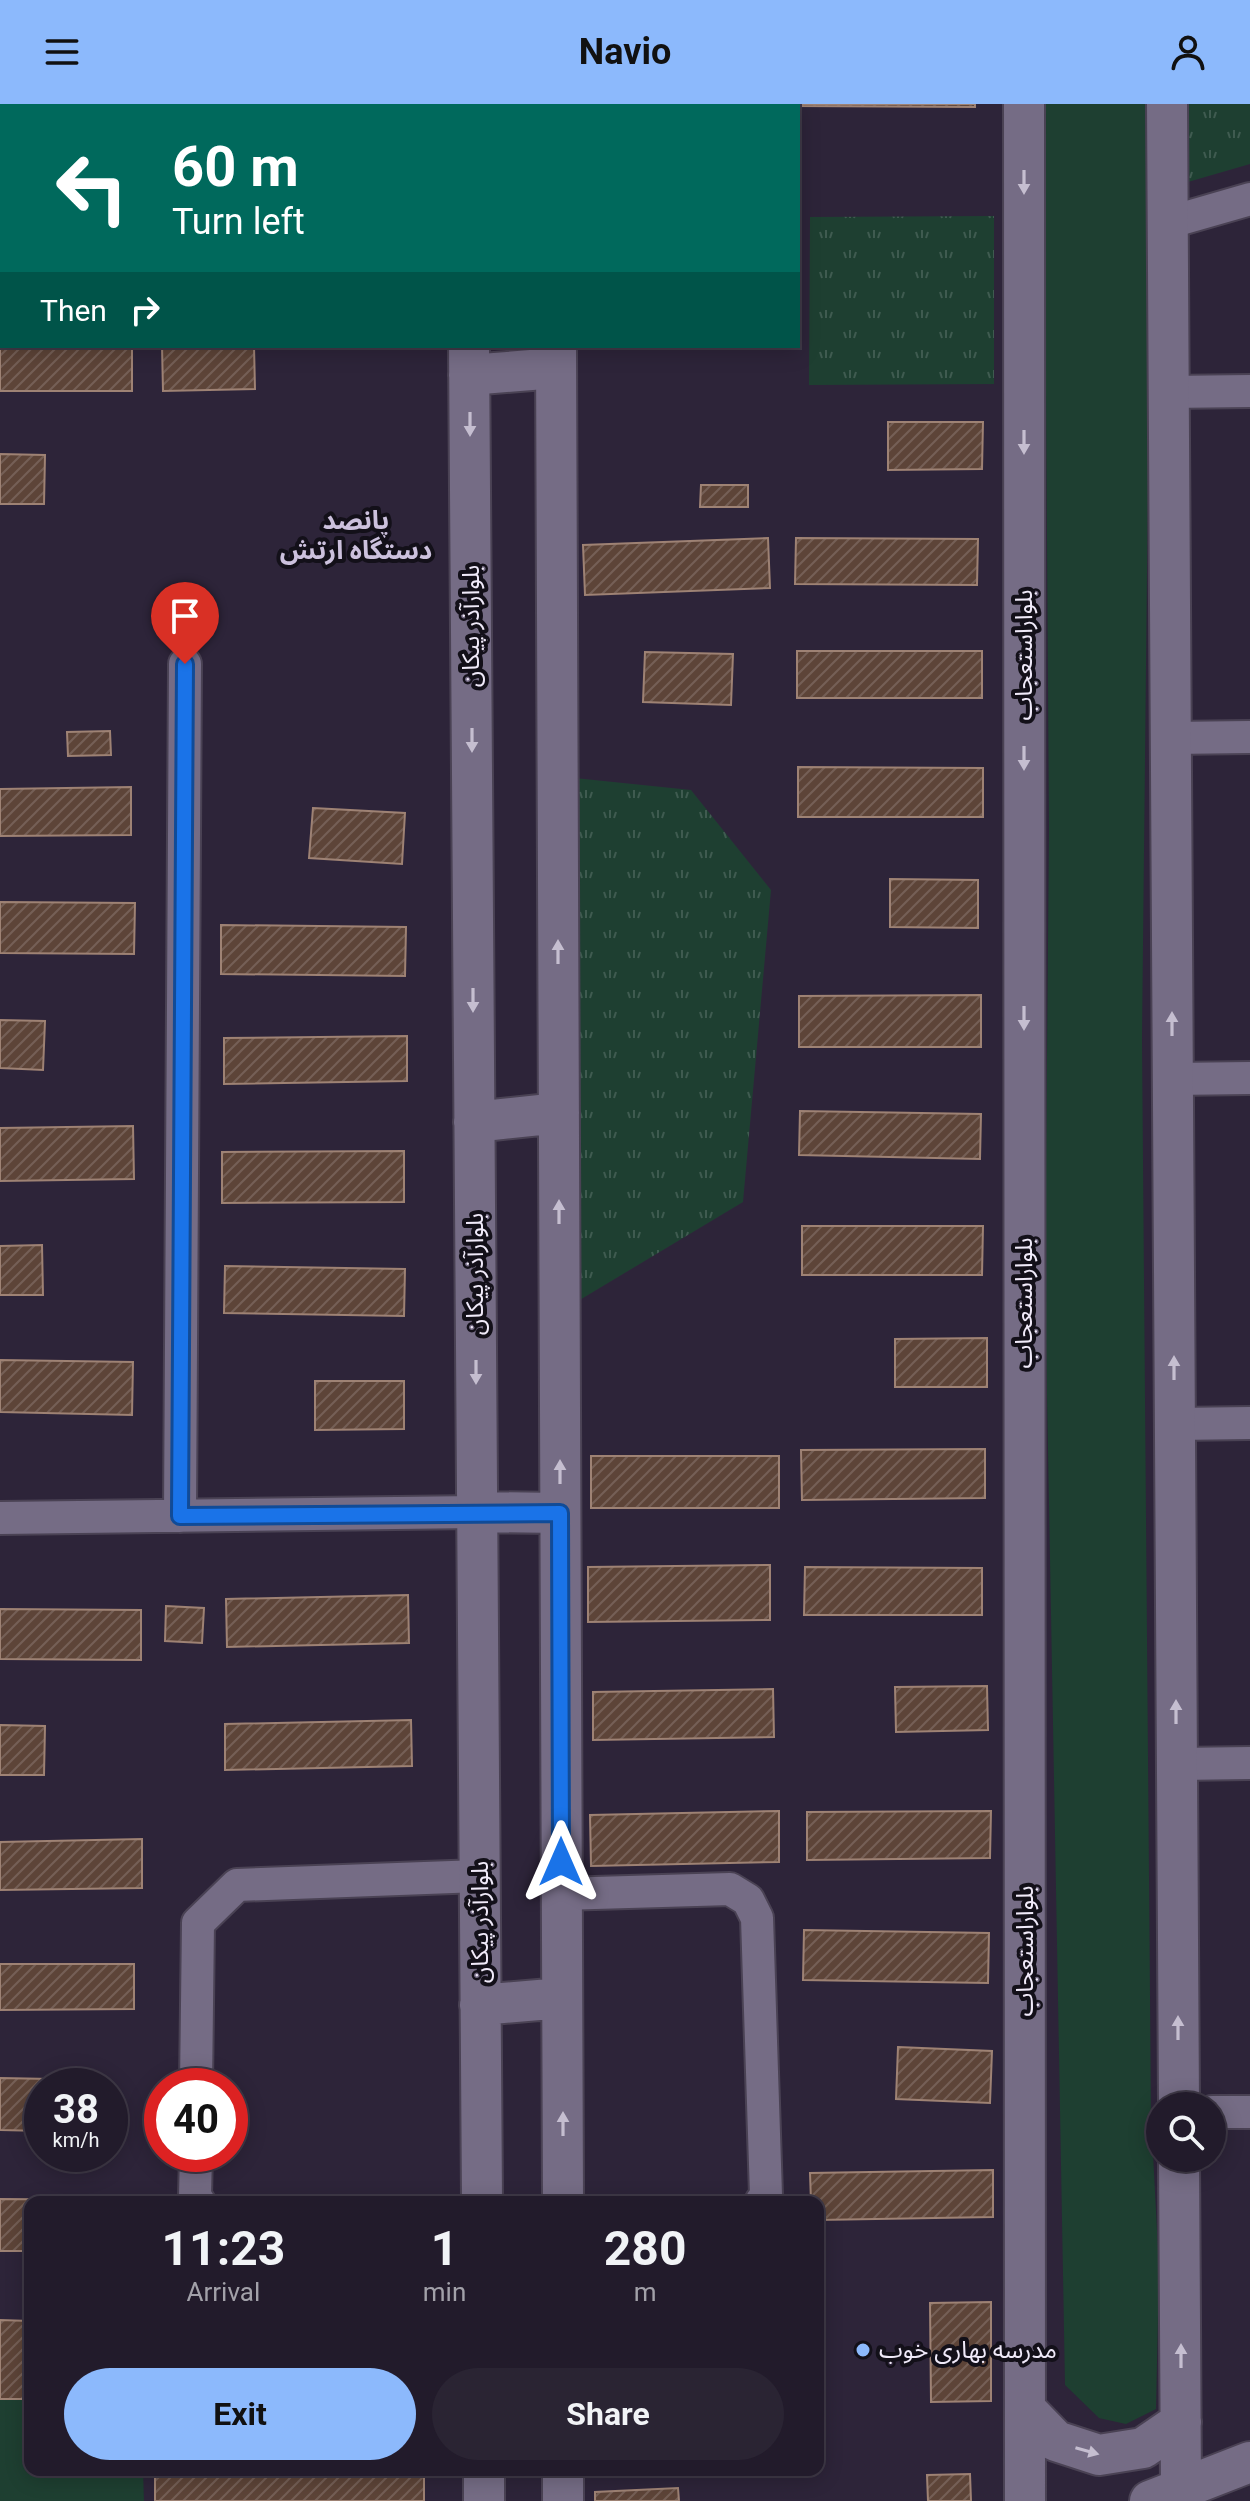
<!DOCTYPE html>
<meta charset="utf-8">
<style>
body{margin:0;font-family:Roboto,"Noto Sans Arabic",sans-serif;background:#2a2433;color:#f1f3f6;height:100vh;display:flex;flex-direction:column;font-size:30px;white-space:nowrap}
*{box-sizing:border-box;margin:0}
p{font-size:26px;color:#a2a1a9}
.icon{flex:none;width:44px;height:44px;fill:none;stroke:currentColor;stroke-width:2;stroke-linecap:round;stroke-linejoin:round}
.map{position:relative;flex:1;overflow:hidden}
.details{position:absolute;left:24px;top:2092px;width:800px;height:280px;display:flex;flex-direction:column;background:#221b2b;border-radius:16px;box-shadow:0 4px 20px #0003,0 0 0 2px #3f3947}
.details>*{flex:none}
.banner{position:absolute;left:0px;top:0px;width:800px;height:244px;box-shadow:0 4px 20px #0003,0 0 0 2px #3f3947;background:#00695c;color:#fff;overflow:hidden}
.fabs{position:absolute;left:1146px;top:1988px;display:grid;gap:16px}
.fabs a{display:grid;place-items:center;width:80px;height:80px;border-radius:50%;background:#221b2b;box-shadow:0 4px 20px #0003,0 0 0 2px #3f3947;font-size:40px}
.speed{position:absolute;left:24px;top:1964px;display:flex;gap:16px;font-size:40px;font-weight:700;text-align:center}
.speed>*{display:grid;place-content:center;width:104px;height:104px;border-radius:50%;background:#221b2b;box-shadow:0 4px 20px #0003,0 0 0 2px #3f3947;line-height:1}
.speed small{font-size:20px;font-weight:400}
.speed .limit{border:12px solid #d22;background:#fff;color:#111}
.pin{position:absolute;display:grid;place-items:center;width:68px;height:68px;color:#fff;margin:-82px -34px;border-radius:50% 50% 50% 0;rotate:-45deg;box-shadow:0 0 8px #0007}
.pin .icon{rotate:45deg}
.me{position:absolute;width:88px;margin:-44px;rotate:0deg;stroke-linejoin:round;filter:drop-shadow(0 0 6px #0008)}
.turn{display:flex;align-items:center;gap:28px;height:168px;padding:0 40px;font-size:36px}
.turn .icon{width:104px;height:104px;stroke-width:2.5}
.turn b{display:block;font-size:56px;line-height:68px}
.then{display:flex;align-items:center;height:76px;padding:0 40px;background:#0003;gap:16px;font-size:30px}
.eta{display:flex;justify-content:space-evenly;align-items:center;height:136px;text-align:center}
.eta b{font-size:48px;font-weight:700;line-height:56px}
.cta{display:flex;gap:16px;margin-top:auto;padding:16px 40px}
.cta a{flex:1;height:92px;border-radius:48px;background:#8cb9fc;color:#111;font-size:32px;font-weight:700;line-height:92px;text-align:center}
.cta a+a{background:#2a2433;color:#f1f3f6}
header{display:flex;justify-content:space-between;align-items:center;height:104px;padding:0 40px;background:#8cb9fc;color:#111;font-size:36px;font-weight:700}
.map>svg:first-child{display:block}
.green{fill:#1e3f31}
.park{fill:url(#park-tufts)}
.building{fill:url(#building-hatch);stroke:#9e8274;stroke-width:2}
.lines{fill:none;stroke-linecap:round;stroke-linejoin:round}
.minor-casing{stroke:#4a4254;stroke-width:36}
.tertiary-casing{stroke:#4a4254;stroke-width:44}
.minor{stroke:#756c85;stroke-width:32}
.tertiary{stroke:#756c85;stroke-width:40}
.oneway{fill:#c5bed0}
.route-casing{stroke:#114b97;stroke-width:20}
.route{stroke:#1a73e8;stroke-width:14}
.poi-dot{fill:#8cb9fc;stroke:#131019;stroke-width:3}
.labels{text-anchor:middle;stroke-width:8;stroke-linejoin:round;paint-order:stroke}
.street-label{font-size:24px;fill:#f0eaf9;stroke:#131019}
.poi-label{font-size:24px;fill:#f0eaf9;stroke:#131019;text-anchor:start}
.neighbourhood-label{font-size:26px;font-weight:bold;fill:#ccc1dd;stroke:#131019}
</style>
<header><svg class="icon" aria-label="menu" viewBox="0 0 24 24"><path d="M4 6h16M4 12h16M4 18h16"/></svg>Navio<svg class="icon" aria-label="person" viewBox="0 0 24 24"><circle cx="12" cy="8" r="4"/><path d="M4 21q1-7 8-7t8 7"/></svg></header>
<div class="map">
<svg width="1250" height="2397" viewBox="0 0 1250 2397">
<defs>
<pattern id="park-tufts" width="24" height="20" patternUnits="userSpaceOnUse" patternTransform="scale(2)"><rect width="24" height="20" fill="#1e3f31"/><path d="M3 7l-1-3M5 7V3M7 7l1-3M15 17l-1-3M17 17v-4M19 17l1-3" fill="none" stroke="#3f5b50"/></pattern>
<pattern id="building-hatch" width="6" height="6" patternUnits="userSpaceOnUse" patternTransform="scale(2)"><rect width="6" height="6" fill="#5d4438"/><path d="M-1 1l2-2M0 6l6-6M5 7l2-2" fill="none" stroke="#755f56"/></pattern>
</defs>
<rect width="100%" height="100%" fill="#2d2439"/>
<!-- green -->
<path class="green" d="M1044,0H1145L1150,189L1142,935L1151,2011L1159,2165L1156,2305L1126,2320L1099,2314L1065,2281L1045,1180L1049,726Z
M0,2295H30V2366H143L144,2397H0Z"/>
<!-- park -->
<path class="park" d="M1182,0H1250V60L1181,80Z
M994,112V280L809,281L810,113Z
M555,672L691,686L771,786L743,1098L563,1206Z"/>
<!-- building -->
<path class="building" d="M221,0H405V2H221Z
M579,0H761L579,2Z
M794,0H975V3L794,2Z
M0,3H2V59H0Z
M0,237L2,242H132V287H0Z
M162,242H254L255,285L163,287Z
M888,318H983L982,365L888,366Z
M0,350L45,351L44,400H0Z
M701,381H748V403H700Z
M768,434L770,484L585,491L583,441Z
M796,434L978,435L977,481L795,480Z
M797,547H982V594H797Z
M645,548L733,550L731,601L643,598Z
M110,627L111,651L68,652L67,628Z
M798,663L983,664V713H798Z
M131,683V731L0,732V685Z
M313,704L405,709L402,760L309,754Z
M890,775L978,776V824L890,823Z
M0,798L135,799L134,850L0,849Z
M221,821L406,823L405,872L221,870Z
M981,891V943H799V892Z
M0,916L45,917L43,966L0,964Z
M407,932V977L224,980V934Z
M800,1007L981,1010L980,1055L799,1051Z
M133,1022L134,1075L0,1077V1024Z
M404,1047V1098L222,1099V1048Z
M802,1122H983L982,1171H802Z
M42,1141L43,1191H0V1142Z
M225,1162L405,1165L404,1212L224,1209Z
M987,1234V1283H895V1235Z
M0,1256L133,1258L132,1311L0,1308Z
M315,1277H404V1325L315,1326Z
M985,1345V1394L802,1396L801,1346Z
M591,1352H779V1404H591Z
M770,1461V1516L588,1518V1463Z
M805,1463L982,1464V1511H804Z
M408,1491L409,1539L227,1543L226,1495Z
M166,1502L204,1504L202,1539L165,1537Z
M0,1505L141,1506V1556L0,1555Z
M987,1582L988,1626L896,1628L895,1583Z
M773,1585L774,1633L593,1636V1588Z
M411,1616L412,1662L225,1666V1620Z
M0,1621L45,1622L44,1671H0Z
M779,1707V1758L591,1762L590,1711Z
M991,1707L990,1754L807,1756V1708Z
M142,1735V1784L0,1786V1738Z
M804,1826L989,1829L988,1879L803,1876Z
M0,1860H134V1905L0,1906Z
M898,1943L992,1947L990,1999L896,1995Z
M0,1974L51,1975L50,1982H42V2027L0,2026Z
M993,2066V2113L818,2116V2098H811L810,2069Z
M0,2095L135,2096V2098H30V2147H0Z
M991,2198V2297L931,2298L930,2199Z
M0,2216L30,2217V2295H0Z
M155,2366H424V2397H155Z
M970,2370L971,2397H928L927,2371Z
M678,2384L679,2397H595V2388Z"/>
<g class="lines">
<defs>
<path id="minor" d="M1167,119L1250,95
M1168,288L1250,287
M1170,634L1250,633
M1172,975L1250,974
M1175,1320L1250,1319
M180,1412L185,560
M0,1414L477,1408
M1177,1660L1250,1659
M561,1790L730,1785L748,1796L757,1814L766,2091L761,2098
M196,1982L198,1819L237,1781L479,1772
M1212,2008H1250
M196,2050L195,2092L199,2098"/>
<path id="tertiary" d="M467,0V2
M555,0V2
M1024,0L1025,2397
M1167,0L1179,2002
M469,242L482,2098
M556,242L563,2098
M469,271L556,264
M474,1018L559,1009
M477,1408L560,1409
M480,1901L562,1894
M1179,2054L1181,2386
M1025,2305L1056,2337L1099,2351L1143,2344L1181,2318
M484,2366V2397
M563,2366V2397
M1150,2397L1250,2358"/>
</defs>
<!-- minor casing -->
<use href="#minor" class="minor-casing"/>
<!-- tertiary casing -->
<use href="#tertiary" class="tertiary-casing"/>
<!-- minor -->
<use href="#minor" class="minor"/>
<!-- tertiary -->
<use href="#tertiary" class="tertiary"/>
</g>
<!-- one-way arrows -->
<defs><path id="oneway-solid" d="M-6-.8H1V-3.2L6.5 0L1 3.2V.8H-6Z" transform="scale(2)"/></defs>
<g class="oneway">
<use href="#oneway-solid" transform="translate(1024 78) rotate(90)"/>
<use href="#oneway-solid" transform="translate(470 320) rotate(90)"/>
<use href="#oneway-solid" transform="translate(1024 338) rotate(90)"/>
<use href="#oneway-solid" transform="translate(472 636) rotate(90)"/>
<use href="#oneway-solid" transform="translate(1024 654) rotate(90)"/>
<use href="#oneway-solid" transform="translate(558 848) rotate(-90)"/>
<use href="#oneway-solid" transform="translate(473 896) rotate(90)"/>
<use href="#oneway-solid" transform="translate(1024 914) rotate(90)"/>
<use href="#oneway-solid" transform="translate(1172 920) rotate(-90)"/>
<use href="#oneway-solid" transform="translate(559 1108) rotate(-90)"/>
<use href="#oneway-solid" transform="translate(1174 1264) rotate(-90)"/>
<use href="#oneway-solid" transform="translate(476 1268) rotate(90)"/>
<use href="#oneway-solid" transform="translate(560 1368) rotate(-90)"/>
<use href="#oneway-solid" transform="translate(1176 1608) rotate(-90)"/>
<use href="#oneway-solid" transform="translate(1178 1924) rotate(-90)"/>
<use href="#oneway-solid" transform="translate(563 2020) rotate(-90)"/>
<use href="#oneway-solid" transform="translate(1181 2252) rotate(-90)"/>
<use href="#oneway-solid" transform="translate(1087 2347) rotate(16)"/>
</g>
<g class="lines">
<defs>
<path id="route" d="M185,560L180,1412L560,1409L561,1758"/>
</defs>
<!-- route casing -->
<use href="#route" class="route-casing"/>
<!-- route -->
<use href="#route" class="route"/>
</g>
<!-- markers -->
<circle class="poi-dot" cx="863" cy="2246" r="8"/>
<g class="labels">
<!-- street labels -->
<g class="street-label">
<text transform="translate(471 522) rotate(-90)" y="8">بلوارآذر پیکان</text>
<text transform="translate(1024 551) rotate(-90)" y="8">بلواراستعجاب</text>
<text transform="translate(475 1170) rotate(-90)" y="8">بلوارآذر پیکان</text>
<text transform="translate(1024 1199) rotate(-90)" y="8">بلواراستعجاب</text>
<text transform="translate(480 1818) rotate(-90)" y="8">بلوارآذر پیکان</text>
<text transform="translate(1025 1847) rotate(-90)" y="8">بلواراستعجاب</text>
</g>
<!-- poi labels -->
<g class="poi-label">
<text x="879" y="2254">مدرسه بهاری خوب</text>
</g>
<!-- neighbourhood labels -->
<g class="neighbourhood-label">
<text x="356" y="425">پانصد<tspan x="356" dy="30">دستگاه ارتش</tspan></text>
</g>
</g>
</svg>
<div class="fabs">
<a><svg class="icon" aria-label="search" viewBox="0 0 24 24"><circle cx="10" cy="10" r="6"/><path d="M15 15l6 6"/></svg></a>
</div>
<div class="speed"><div>38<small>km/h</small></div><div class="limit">40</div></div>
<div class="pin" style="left:185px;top:560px;background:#d93025"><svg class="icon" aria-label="arrive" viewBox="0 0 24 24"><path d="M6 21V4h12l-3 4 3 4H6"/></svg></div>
<svg class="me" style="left:561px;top:1758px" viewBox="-20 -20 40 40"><path d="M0-17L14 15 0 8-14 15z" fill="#1a73e8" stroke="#fff" stroke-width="4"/></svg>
<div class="banner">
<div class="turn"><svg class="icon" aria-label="left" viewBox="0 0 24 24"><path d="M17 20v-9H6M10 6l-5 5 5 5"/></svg><div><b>60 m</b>Turn left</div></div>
<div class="then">Then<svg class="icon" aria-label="right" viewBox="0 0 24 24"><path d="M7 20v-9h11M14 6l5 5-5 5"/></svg></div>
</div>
<section class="details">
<div class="eta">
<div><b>11:23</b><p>Arrival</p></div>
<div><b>1</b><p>min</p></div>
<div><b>280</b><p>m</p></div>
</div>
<div class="cta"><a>Exit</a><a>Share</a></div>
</section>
</div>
